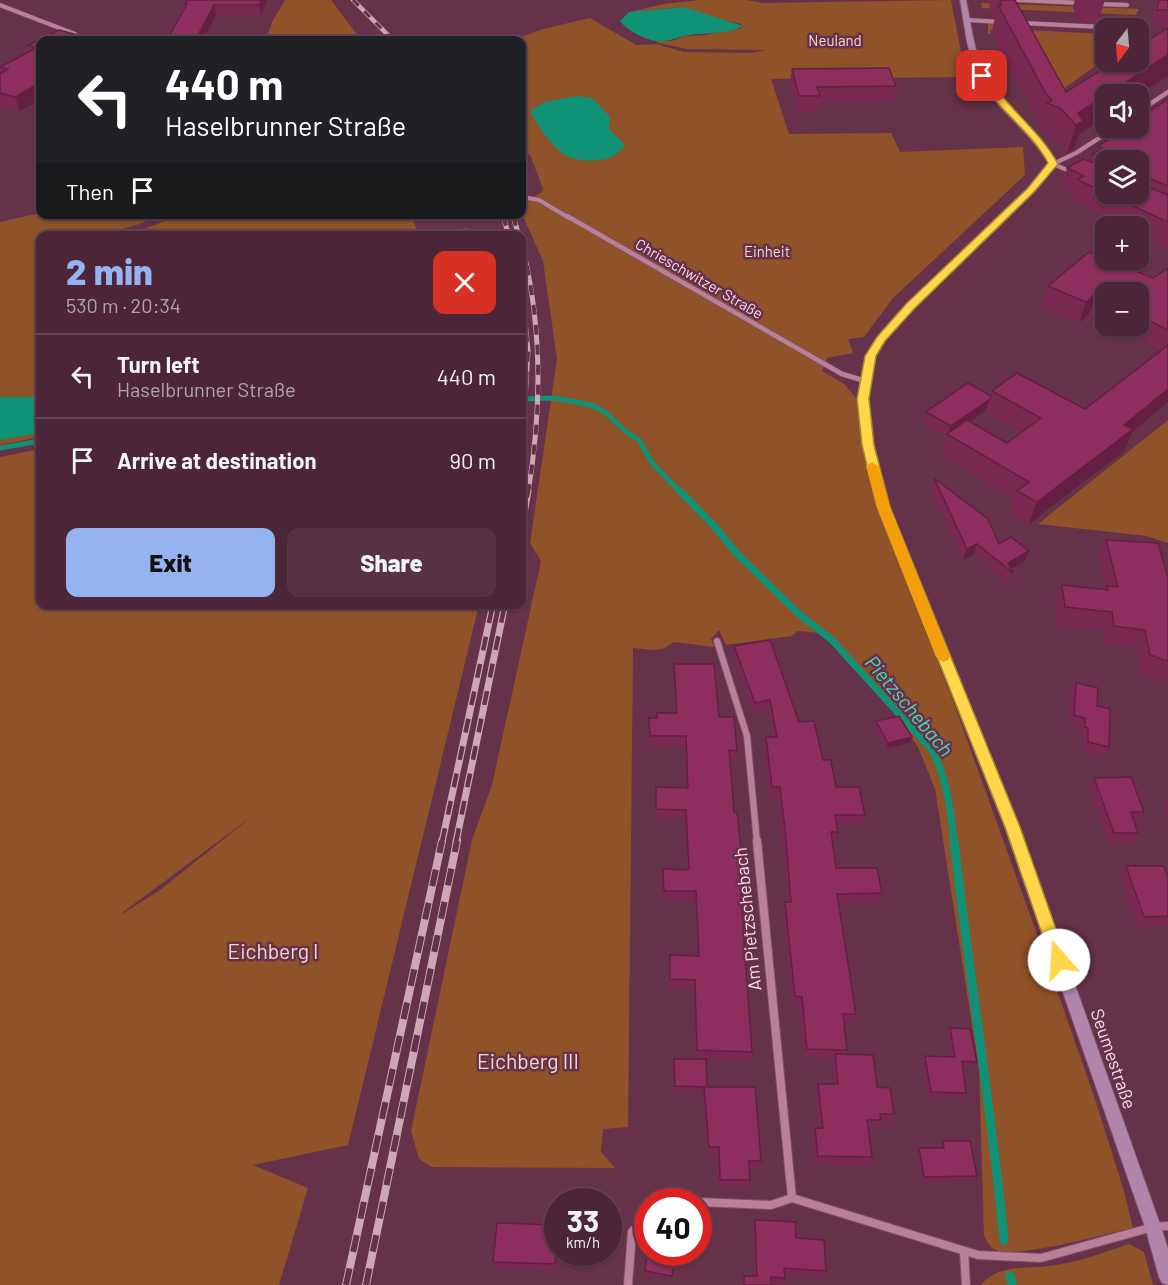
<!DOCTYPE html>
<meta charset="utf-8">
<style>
body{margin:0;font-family:Barlow,sans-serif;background:#563243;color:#f1f3f6;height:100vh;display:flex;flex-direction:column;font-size:22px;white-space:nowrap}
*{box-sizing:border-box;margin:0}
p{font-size:20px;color:#b2a5ae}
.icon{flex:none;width:33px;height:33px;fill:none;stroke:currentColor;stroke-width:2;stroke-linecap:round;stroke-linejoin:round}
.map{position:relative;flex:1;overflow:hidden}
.details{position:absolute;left:36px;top:231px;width:490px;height:378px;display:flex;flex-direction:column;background:#4c2638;border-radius:12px;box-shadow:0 2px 4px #0004,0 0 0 2px #634353}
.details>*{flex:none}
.guide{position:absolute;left:36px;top:36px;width:490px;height:183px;border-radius:12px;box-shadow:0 2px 4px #0004,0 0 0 2px #634353;background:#202124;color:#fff;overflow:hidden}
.needle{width:39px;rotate:196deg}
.tools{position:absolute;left:1095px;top:18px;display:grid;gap:12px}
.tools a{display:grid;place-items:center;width:54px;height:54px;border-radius:12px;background:#4c2638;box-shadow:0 2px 4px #0004,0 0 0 2px #634353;font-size:30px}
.speed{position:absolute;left:544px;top:1188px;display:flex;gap:12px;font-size:30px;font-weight:700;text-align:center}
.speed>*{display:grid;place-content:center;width:78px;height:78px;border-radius:50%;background:#4c2638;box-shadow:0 2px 4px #0004,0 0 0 2px #634353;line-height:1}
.speed small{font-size:15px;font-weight:400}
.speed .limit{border:9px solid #d22;background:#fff;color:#111}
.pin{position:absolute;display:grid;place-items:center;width:51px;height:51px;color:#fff;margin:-26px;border-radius:12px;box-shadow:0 3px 9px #0006}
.me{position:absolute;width:66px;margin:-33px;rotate:341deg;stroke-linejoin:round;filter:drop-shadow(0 0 4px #0008)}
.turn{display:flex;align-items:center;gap:21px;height:126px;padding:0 30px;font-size:27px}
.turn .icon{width:78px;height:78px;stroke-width:2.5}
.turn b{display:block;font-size:42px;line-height:51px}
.then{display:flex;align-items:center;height:57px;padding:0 30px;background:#0003;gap:12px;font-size:22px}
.round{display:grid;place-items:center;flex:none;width:63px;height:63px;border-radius:12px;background:#563243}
.head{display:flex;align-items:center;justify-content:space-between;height:102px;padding:0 30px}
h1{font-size:36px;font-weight:800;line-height:45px;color:#95b2f1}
.action{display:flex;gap:12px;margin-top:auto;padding:12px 30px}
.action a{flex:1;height:69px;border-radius:12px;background:#95b2f1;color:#111;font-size:24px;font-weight:800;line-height:69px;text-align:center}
.action a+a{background:#563243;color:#f1f3f6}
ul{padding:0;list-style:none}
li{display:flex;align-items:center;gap:18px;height:84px;padding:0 30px;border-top:2px solid #634353}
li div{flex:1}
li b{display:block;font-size:22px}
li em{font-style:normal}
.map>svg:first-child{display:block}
.green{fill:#8f5229;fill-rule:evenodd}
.water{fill:#109276}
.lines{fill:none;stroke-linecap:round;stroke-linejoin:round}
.stream-far2{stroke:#109276;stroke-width:5}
.stream-far1{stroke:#109276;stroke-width:7}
.stream{stroke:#109276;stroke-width:9}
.street-far3-casing{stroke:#7e5268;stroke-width:5}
.street-far2-casing{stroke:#7e5268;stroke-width:6}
.street-far1-casing{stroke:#7e5268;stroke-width:8}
.street-casing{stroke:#7e5268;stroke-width:10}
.secondary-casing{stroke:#7e5268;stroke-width:2}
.street-far3{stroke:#bb8099;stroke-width:4}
.street-far2{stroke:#bb8099;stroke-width:4.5}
.street-far1{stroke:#bb8099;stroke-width:6}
.street{stroke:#bb8099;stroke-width:8}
.secondary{fill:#b284ab;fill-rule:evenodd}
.rail-far3-casing{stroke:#cea7b7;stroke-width:4.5}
.rail-far2-casing{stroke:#cea7b7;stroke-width:5}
.rail-far1-casing{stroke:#cea7b7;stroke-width:7}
.rail-casing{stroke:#cea7b7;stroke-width:8}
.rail-far3{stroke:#66324a;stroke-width:3;stroke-dasharray:8;stroke-linecap:butt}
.rail-far2{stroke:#66324a;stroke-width:4;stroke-dasharray:10;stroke-linecap:butt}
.rail-far1{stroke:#66324a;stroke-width:4.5;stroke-dasharray:14;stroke-linecap:butt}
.rail{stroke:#66324a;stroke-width:6;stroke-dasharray:17;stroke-linecap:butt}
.wall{fill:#792851;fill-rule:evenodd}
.shaded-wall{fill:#632042}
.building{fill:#8d2e5e;stroke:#632042;stroke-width:1.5}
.route{fill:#ffd54a;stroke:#a68a30;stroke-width:1.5}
.slow{fill:#f59e0b}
.labels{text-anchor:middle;stroke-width:5;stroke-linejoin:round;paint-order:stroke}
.far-park-label{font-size:15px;fill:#f2d9cb;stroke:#66324a}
.far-street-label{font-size:15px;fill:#fddce9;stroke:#66324a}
.street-label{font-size:18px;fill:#fddce9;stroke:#66324a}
.water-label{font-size:20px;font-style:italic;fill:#4adcb7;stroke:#66324a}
.near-park-label{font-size:21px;fill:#f2d9cb;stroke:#66324a}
</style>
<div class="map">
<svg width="1168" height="1285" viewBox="0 0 1168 1285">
<rect width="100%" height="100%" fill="#66324a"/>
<!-- green -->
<path class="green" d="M285,0H331L361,40H266L272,22Z
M700,0H747L762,3L951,0L966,77L771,79L789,134L891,133L900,152L1023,147L1025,175L893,298L864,337L848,339L853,353L827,358L822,371L844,384L856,398L868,473L878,510L955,706L1053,979L1094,1096L1124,1191L1133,1228C1104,1234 1024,1257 999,1251C990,1249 987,1242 984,1235L979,1069L935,789L918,747L895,714L821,633L798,631L791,636L726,645L719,630L711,639L715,647L673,642C661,654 649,649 633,648L628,1127L603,1129L601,1152L615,1168L432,1167L419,1159L411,1131L472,840L492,785L541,561L530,543L557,359L543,261L522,214V202L541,193L543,189L531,157L522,143V40H513L543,29L590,18L636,45L656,44L684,52L751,53L766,50L687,49L659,43L656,41H672L684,36L705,35L742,28L741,24L705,16L684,7L629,12L664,4Z
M981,3L1139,9L1136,15L982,8Z
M988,24L1004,25L1008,29L1105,34V59L1062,90L1016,31L990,30L991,34H988Z
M40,213L161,215C119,235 87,235 40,236V437L0,445V222Z
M411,214L418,234L468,228L469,235H128L181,215Z
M1168,420V543L1147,536L1038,524Z
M40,449V604L479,605L348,1145L253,1165L308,1188L279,1285H0V457ZM255,814L160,890L122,914V913Z
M1129,1244L1144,1252L1153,1285H981C1000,1262 1030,1270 1056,1265C1082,1261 1105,1252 1129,1244Z"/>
<!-- water -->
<path class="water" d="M684,7L743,26C728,35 701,32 684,36C674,38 667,43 656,41C644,39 628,31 620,21L629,12Z
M576,96L592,98L610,117L609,129L625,145C622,148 619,153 615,155C605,162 580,162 569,157C553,150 538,126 530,111L545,102Z
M0,397H40V433L0,440Z"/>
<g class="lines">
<!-- stream-far2 -->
<path class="stream-far2" d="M522,399L554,398L591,405L605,412L625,431L639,440L653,464L681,493
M0,448L40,441"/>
<!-- stream-far1 -->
<path class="stream-far1" d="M680,491L716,528L737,554L799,614L832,640L931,749C948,778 950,810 954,842"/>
<!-- stream -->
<path class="stream" d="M954,841C969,974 991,1106 1004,1240
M1010,1276L1012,1285"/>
<defs>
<path id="street-far3" d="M1016,0L1081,3
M1097,4L1127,5
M0,5L75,34
M968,20L1000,22
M1022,23L1123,28
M1138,112L1168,92
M1053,164L1076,153L1115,128
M1053,164L1072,172
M522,197L539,200L569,218"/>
<path id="street-far2" d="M567,216L842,374L865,381"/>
<path id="street-far1" d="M717,641L747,736L757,842"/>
<path id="street" d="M757,841L792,1198
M676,1202H683
M699,1202L771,1205L792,1198L978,1255L1041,1258L1153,1227L1168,1226
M964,1251L966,1285
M628,1285L632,1232L648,1214"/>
<path id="secondary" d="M960,0H966C972,27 974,57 989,81C1007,112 1039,132 1057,164L1034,192L913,309L885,340L876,356L868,399L873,445L888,507L1019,827L1161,1227L1168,1249V1285L1162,1283L1159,1277L1145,1227L1005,827L878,507L863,445L858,399L866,356L878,337L907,305L1028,188L1049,164C1031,132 999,112 981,81C967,57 965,27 960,0Z"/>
</defs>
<!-- street-far3 casing -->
<use href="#street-far3" class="street-far3-casing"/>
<!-- street-far2 casing -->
<use href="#street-far2" class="street-far2-casing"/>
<!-- street-far1 casing -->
<use href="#street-far1" class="street-far1-casing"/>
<!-- street casing -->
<use href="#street" class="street-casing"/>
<!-- secondary casing -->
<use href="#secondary" class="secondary-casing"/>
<!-- street-far3 -->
<use href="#street-far3" class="street-far3"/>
<!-- street-far2 -->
<use href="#street-far2" class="street-far2"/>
<!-- street-far1 -->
<use href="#street-far1" class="street-far1"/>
<!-- street -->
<use href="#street" class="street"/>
<!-- secondary -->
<use href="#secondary" class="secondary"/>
<defs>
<path id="rail-far3" d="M353,0L393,40
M502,214L503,218
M512,214L513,218"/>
<path id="rail-far2" d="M503,216L509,236
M513,216L519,236
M522,246C543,328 542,409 528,493
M522,292L528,351L522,450"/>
<path id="rail-far1" d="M522,525L528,491
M442,842L493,604
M456,842L505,604"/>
<path id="rail" d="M346,1285L442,841
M366,1285L457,841"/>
</defs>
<!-- rail-far3 casing -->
<use href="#rail-far3" class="rail-far3-casing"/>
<!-- rail-far2 casing -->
<use href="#rail-far2" class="rail-far2-casing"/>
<!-- rail-far1 casing -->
<use href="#rail-far1" class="rail-far1-casing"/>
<!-- rail casing -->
<use href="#rail" class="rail-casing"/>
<!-- rail-far3 -->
<use href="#rail-far3" class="rail-far3"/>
<!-- rail-far2 -->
<use href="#rail-far2" class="rail-far2"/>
<!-- rail-far1 -->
<use href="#rail-far1" class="rail-far1"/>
<!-- rail -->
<use href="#rail" class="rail"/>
</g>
<!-- wall -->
<path class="wall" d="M267,0L261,15H216L204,37H233L234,40H167L186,7L185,4Z
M988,0H1015L1066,92L1168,28V76L1079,134L1074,149L1067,153L1052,135L1039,130L1041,124L1037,119L992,31L995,17H992Z
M1075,0H1105L1098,22H1078L1073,7Z
M1156,0H1168V26L1152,25Z
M40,40L20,111L0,105V74L2,73L0,67L30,51L28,45Z
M792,69L896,86L893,102H819L818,111H797L790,84Z
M1168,99V250L1158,245L1159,242L1138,232V226H1127L1076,202L1072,199L1074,194L1061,188L1067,168L1090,161L1092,154L1097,151L1098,146ZM1106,160H1138V194H1106Z
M1168,268V402L1132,432L1124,451L1029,524L1010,512L1015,499L942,455L947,437L923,423L926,412L991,396L992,391L1085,409L1160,351L1111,326H1138V292H1106V323L1089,314L1079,323L1041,307L1048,286L1153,278ZM986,410V412L1022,432L1007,443L970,422Z
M934,478L999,544L1025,561L1011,569L1013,573L1009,583L974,554L963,560L931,489Z
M1106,540L1168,578V681L1141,673L1136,647L1106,644L1103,630L1057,625L1054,603L1062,585L1105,590L1106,588L1098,557Z
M734,646L799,722L823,760L836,787L865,815L862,824H837L838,832L835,841H832L836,868L882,893L879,903H839L856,1014L853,1022H844L847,1050L845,1054L877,1087L894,1114L890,1122H880L877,1128L868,1127L872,1157L869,1165L815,1164L812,1135L815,1128H819L815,1092L818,1084H834L832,1062L833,1058L804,1057L799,1006L793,1005L783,911L785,902H788L778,797H770L764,747L766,737H773L769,711L753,713L733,656Z
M674,664L719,717L737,751L736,760H730L734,812L741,851L748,871L746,880H739L752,1052L750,1060L696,1058L694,988H670L669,964L670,955L698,956L695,900H663L662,878L663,869L688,870L685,819H656V787H687L685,746L649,745L648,727L649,718H656L657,713H676L673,674Z
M1076,683L1097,706L1109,747L1104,757L1083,752V738L1080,737L1081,728L1069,725L1071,693Z
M876,721L912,737L910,743L886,748L874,726Z
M1094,778L1144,812L1139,821H1135L1138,833L1133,842H1109L1089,788Z
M1168,803V825L1164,810Z
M1126,866L1168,877V926H1137L1119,877Z
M950,1028L977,1062L974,1066H963L966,1093L963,1097H928L922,1061L925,1056L952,1057L948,1033Z
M674,1059L707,1087L761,1161L758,1168H749L750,1180L748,1187H718L717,1155H708L703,1095L704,1091L674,1090Z
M943,1141L977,1176L974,1180L922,1181L917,1152L919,1148H941V1145Z
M755,1220L796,1238L826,1271L822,1277L785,1275V1278L782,1285L771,1284V1285H741V1282L744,1276H755L753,1227Z
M557,1232L555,1270L495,1268L493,1262Z
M647,1254L672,1276L671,1279L645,1275Z"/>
<!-- shaded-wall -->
<path class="shaded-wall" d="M261,0H267L261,15L259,5Z
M214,5L216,15L203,40L197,37Z
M1168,55V76L1138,95L1106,94Z
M40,83V100L20,111L15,97Z
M1106,95V117L1079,134L1074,149L1067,153L1076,125L1078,113Z
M1096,293L1089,314L1079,323L1086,302Z
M1168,389V402L1132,432L1124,451L1029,524L1037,502L1124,425Z
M990,399L986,410L950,436L948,434L951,426Z
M977,544L974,554L963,560L967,549Z
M1029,551L1025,561L1009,570L1008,563Z
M912,737L910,743L886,748L888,743Z"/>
<!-- building -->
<path class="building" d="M187,0H261L259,5H214L197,37H233L232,40H167L187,4H185Z
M1000,0H1015L1066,92L1114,62H1138V46L1168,28V55L1078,113L1083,121L1076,125L1060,108L1047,103L1052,100L1045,92L998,5H1001Z
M1159,0H1168V10H1157Z
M59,30L97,40H40V83L15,97L0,93V74L8,69L0,67L36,48L28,45Z
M889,68L896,86L817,87L820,96H799L792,69Z
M1168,99V186L1138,174V160H1108L1092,154L1103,148L1098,146L1126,128H1138V119Z
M1083,159L1106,167V193L1082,182L1078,179L1084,176L1067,168Z
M1138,183L1168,195V222L1107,194H1138Z
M1089,252L1106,259V260H1108L1153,278L1168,268V330L1138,315V292H1106V298L1096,293L1086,302L1048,286Z
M1168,345V389L1124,425L1133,429L1037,502L1017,491L1029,482L947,434L967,420L1007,443L1041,418L992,391L1017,373L1085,409Z
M968,383L991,396L990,399L951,426L926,412Z
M934,478L988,519L999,544L1011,537L1029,551L1008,563L1013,573L977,544L967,549Z
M1106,540L1158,543L1168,578V661L1150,655L1145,630L1114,626L1112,612L1065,607L1062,585L1108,590L1107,586L1118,587Z
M770,640L799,722L814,721L823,760H831L836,787H859L865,815H835L838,832H831L836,868H877L882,893L837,894L856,1014H843L847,1050L807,1049L802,997L795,996L785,902H791L785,829L780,787H772L766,737H777L770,700L755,703L734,646Z
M674,664H714L719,717H734L737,751L729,750L734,812H737L741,851H747L748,871L739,870L752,1052L697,1050L695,980L670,979V955L699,956L696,891H664L663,869L689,870L686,810L656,809V787L688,788L686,736H650L649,718H657V713H677Z
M1076,683L1098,688L1097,706L1110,709L1109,747L1088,742V728L1085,727V718L1074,715Z
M899,716L912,737L888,743L876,721Z
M1131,777L1144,812H1131L1138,833H1114L1094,778Z
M1126,866H1164L1168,877V916L1144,917Z
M950,1028L970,1029L977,1062L962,1061L966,1093L931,1092L925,1056L955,1057Z
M835,1054L873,1055L877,1087L890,1088L894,1114H880L881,1120H867L872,1157L818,1156L815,1128H823L818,1084H838Z
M674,1059H706L707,1087L675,1086Z
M704,1087H755L761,1161H749L750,1180H720L719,1147H709Z
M943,1141H970L977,1176L924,1177L919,1148H944Z
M755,1220L795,1222L796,1238L824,1240L826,1271L784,1268L785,1278L771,1277V1285H744V1276H757Z
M497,1223L557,1225L555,1264L493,1262Z
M647,1254L674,1258L672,1276L645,1271Z"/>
<!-- route -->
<path class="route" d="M979,74H985C1006,107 1039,129 1058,164L1034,192L914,309L885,341L876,356L869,399L874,445L890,507L1020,827L1067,960L1065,966L1059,968L1053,966L1051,960L1005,827L877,507L862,445L857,399L865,356L877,337L906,304L1028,188L1048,163C1031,130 996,109 978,76Z"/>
<!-- slow -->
<path class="slow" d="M872,462L878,466L890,507L950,657L948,660L943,662L936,657L877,507L866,466Z"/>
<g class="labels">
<!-- far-park labels -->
<g class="far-park-label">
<text x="835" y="46">Neuland</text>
<text x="767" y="257">Einheit</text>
</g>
<!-- far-street labels -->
<g class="far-street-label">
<text transform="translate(699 279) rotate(30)" y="5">Chrieschwitzer Straße</text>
</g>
<!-- street labels -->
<g class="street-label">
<text transform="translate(748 919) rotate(-96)" y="6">Am Pietzschebach</text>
<text transform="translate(1113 1059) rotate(71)" y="6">Seumestraße</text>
</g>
<!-- water labels -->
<g class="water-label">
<text transform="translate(909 706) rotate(50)" y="7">Pietzschebach</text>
</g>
<!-- near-park labels -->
<g class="near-park-label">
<text x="273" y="959">Eichberg I</text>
<text x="528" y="1069">Eichberg III</text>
</g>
</g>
</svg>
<div class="tools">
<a><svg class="needle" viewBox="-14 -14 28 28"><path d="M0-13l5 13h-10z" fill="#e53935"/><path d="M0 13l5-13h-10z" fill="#b2a5ae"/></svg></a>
<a><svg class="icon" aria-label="sound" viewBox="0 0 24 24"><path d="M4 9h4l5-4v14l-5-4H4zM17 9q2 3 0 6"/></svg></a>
<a><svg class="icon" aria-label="layers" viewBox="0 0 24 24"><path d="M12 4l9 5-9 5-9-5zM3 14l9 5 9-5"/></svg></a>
<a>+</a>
<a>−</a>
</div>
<div class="speed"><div>33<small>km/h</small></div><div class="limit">40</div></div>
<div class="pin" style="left:982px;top:76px;background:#d93025"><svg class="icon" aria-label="arrive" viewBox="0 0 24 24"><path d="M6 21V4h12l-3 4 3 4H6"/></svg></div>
<svg class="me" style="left:1059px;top:960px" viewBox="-20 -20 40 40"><circle r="19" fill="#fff"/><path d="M0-13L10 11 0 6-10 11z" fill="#ffd54a"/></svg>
<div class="guide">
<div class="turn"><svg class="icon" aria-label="left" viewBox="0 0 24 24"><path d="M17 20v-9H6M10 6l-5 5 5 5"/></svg><div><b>440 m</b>Haselbrunner Straße</div></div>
<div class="then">Then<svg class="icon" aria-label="arrive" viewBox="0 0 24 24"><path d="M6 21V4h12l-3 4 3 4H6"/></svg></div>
</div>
<section class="details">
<div class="head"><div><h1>2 min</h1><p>530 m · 20:34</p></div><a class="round" style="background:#d93025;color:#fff"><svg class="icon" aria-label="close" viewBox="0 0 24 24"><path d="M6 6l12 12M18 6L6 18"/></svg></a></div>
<ul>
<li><svg class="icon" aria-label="left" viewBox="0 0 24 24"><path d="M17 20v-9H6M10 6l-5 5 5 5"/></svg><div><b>Turn left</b><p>Haselbrunner Straße</p></div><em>440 m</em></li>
<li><svg class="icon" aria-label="arrive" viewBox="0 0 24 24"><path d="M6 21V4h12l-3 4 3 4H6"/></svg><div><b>Arrive at destination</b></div><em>90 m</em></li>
</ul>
<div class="action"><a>Exit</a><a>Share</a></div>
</section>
</div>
